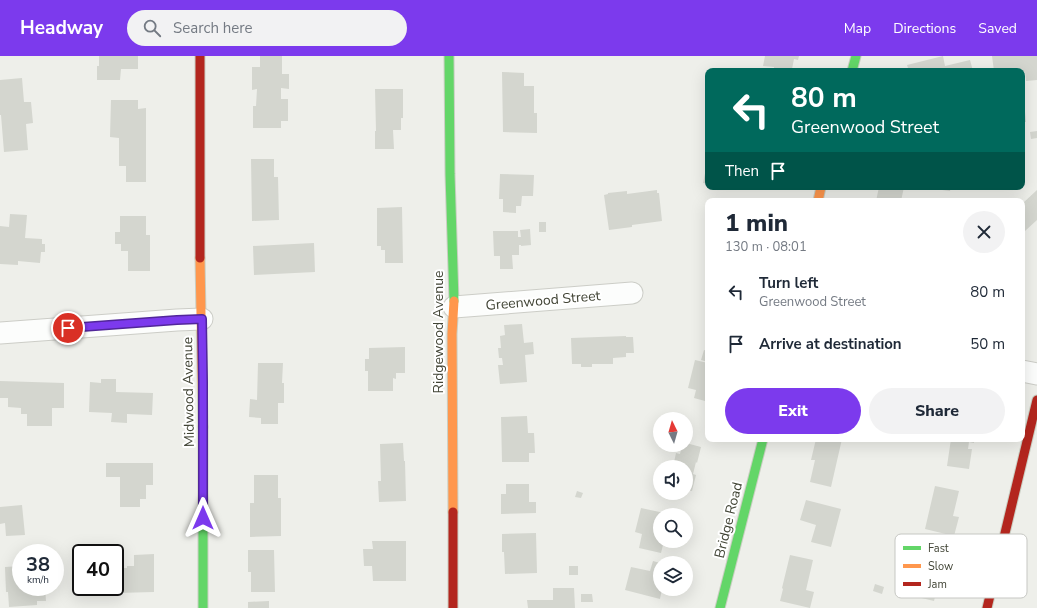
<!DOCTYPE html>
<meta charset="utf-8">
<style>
body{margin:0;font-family:"Nunito Sans",sans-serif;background:#f2f2f3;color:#1f2937;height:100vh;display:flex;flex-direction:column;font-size:15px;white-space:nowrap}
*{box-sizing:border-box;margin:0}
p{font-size:13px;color:#747a83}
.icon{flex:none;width:22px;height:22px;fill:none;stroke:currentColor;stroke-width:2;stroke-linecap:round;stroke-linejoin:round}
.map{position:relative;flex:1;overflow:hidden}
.side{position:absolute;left:705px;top:142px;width:320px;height:244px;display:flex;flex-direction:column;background:#fff;border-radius:8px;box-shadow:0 4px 16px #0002}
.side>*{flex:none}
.banner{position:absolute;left:705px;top:12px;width:320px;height:122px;border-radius:8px;box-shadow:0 4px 16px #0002;background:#00695c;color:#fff;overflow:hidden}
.needle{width:26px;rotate:355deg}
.buttons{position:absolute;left:653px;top:356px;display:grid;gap:8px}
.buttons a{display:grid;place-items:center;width:40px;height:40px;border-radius:50%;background:#fff;box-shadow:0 4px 16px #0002;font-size:20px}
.speed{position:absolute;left:12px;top:488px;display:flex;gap:8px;font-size:20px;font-weight:700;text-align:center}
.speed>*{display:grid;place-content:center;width:52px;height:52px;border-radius:50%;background:#fff;box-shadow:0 4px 16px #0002;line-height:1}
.speed small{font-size:10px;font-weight:400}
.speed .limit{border:2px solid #111;border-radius:6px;background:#fff;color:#111}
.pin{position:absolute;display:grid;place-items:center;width:34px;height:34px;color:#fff;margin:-17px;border:2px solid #fff;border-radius:50%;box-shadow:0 1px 4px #0007}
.me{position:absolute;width:44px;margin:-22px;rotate:0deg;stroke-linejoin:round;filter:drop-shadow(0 0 3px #0008)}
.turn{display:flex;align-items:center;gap:14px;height:84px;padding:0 20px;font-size:18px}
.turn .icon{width:52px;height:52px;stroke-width:2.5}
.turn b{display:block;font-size:28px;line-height:34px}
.then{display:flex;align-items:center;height:38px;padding:0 20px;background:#0003;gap:8px;font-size:15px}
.round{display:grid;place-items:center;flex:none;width:42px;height:42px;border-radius:21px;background:#f2f2f3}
.summary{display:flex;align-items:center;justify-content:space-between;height:68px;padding:0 20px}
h1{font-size:24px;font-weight:800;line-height:30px}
.cta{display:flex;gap:8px;margin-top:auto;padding:8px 20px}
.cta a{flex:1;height:46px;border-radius:24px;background:#7c3aed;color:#fff;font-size:16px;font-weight:800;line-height:46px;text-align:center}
.cta a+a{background:#f2f2f3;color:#1f2937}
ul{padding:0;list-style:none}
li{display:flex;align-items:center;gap:12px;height:52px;padding:0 20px}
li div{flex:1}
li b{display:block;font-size:15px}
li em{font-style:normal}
header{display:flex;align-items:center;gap:24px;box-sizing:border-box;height:56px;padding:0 20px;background:#7c3aed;color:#fff}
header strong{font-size:19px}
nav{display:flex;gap:22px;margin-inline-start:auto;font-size:14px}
.search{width:280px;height:36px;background:#f2f2f3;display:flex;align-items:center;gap:10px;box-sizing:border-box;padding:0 14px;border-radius:22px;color:#747a83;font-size:15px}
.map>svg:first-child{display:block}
.building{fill:#d4d6cf}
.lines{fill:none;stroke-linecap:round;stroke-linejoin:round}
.street-casing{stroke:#cccdc7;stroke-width:23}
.fast-casing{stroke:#cacec2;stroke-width:11}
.slow-casing{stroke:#cacec2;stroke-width:11}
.jam-casing{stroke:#cacec2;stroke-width:11}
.street{stroke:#fcfdfc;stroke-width:21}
.fast{stroke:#63d668;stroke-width:9}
.slow{stroke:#ff974d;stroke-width:9}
.jam{stroke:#b3261e;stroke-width:9}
.route-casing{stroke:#51269a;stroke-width:10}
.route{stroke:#7c3aed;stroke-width:7}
.labels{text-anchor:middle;stroke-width:4;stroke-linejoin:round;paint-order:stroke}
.street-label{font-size:14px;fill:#424536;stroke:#fff}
.key{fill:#fff;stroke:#c6c7c3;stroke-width:1}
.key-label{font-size:11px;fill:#424536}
</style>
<header>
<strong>Headway</strong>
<div class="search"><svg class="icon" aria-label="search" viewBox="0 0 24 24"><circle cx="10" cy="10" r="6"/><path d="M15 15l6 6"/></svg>Search here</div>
<nav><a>Map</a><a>Directions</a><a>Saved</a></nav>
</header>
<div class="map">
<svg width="1037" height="552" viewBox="0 0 1037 552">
<rect width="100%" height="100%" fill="#eeefea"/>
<!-- building -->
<path class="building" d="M99,0H138V13H121L120,24H97V10H99Z
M260,0H282V18H289V33L281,32V43H288V65H281V72H253V50H256L257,33L252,34V11H260Z
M765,0H799L798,4L794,3L792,13H789V15H774V11L763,10Z
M943,0L945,10L970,4L973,15H909L907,9Z
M992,0H1037V24L1026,25L1025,16H1022V15H994Z
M502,16L524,17V30H534V57H537V77L503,76Z
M22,22L24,46H31L33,67L26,68L28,94L4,96L1,59H0V24Z
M375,33H403V62H401V74H393L394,93H375V75H376Z
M111,44H138V53L146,52V126H126V110H119V82L110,81Z
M1025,56L1026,66H1022V57Z
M1037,75V82L1031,83L1030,76Z
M251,103H274V121H278L279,164L252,165Z
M707,108H708V128L703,127Z
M500,118L534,119L533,140H522L521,150H516V157L503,156V143H499Z
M879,131H904L901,145H876Z
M943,131H951L950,135L942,134Z
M657,134V137H659L662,165L632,169V171L609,174L604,139L608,138V137L627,135V138Z
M1037,134V164L1025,175L1022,172V146L1023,147Z
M402,151L403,207H385V194H381V190H377V152Z
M10,158L27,159L25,182L42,183V188H45V196H41L40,207L18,205V209L0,208V170L9,171Z
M120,160H146V179H150V215H128V195H121V188H115V176H120Z
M539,166H546V176H539Z
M530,173L531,189L521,190V189H519V199H512L513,213H500V200H494L493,175H518V181H521L520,174Z
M314,187L315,216L254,219L253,190Z
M522,268L524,287L533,286L534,298L525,299L527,326L500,328L498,309H503L502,302H499L498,292H501L500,280L505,279L504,269Z
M626,280V281H633L634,297H626V301L613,302V308H592V311H581V308H572L571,282Z
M405,291V317H396V323L393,322V335H368V315H365V303H369V292Z
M704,294L708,295V306L701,304Z
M695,304L708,307V338L706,337L705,345L694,342L696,334L688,332Z
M258,307H283L282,327H284V347H278V368H261V362L249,361L250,343L257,344Z
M101,323H116V336L153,337L152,359L127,358V367L111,366L112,357L89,356L90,326L101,327Z
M0,325L64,327V352H52V370H27V358H21V352L8,351V342H0Z
M527,360L528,377H534L535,397H529V406H502L501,361Z
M816,383H842L831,431L810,426L815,404H811Z
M951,383H974V387L969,386L968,393H972L969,413L947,410Z
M403,387L404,405H405L406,445L379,446L378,425H381L380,388Z
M686,387L701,391L697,407L696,406L693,418L696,419L692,435L686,434V411H673L676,397L680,398L682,389H686Z
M106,407H153V429H146V443H140V451H120V421H106Z
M254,419H278V442H281V480L250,481V447H254Z
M506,428H529V446H536V457L501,458V438H506Z
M935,430L959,435L953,460L959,461L954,480L925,473Z
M577,435L583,437L581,442L575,441Z
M806,444L841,453L831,491L811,486L816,469L800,464Z
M22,449L25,479L6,480L5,467L0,468V451Z
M641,452L669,458L660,459V485H664L661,497L639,492L642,478L635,476Z
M536,477L537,517L505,518L504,496H502V478Z
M372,485H406V525H373L372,510H364L363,493H373Z
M248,494H274L275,536H251V516H248Z
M919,495L946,501L943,512H942L934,545L909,539Z
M154,498V536L116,537L115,512H127V510H134V499Z
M790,499L813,504L806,534L814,536L810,552L780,545L783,533L782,532Z
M653,505L660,507V533H662L660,543L625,534L631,511L650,515Z
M21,510V531H45L46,545H37V549L9,551L8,536H6L5,511Z
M569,510H578V519H569Z
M875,528L884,531L882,538L873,535Z
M553,532H574L575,552H528L527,544H553Z
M581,538H592L593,546H581Z
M269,545V552H248V546Z"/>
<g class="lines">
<defs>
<path id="street" d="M454,251L632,237
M0,277L177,264L202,263
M1022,315L1037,318"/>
<path id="fast" d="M449,0L450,118L454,245
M852,15L856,0
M203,371V552
M720,552L763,383"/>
<path id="slow" d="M818,145L821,131
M200,202L203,371
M453,456L452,278L454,245"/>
<path id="jam" d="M200,0V202
M453,456V552
M987,552L1037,344"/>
</defs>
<!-- street casing -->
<use href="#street" class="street-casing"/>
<!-- fast casing -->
<use href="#fast" class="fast-casing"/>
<!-- slow casing -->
<use href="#slow" class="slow-casing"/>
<!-- jam casing -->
<use href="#jam" class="jam-casing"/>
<!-- street -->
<use href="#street" class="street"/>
<!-- fast -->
<use href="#fast" class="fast"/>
<!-- slow -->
<use href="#slow" class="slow"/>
<!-- jam -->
<use href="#jam" class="jam"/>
</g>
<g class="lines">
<defs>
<path id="route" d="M68,272L177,264L202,263L203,326V462"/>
</defs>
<!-- route casing -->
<use href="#route" class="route-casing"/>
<!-- route -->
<use href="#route" class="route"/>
</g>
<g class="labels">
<!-- street labels -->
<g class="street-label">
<text transform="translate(543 244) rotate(-5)" y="5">Greenwood Street</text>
<text transform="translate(438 276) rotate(-90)" y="5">Ridgewood Avenue</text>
<text transform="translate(188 336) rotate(-91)" y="5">Midwood Avenue</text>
<text transform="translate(728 464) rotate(-76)" y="5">Bridge Road</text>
</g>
</g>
<!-- legend -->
<rect x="895" y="478" width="132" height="64" rx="6" class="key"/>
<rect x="903" y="490" width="18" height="4" fill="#63d668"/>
<rect x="903" y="508" width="18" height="4" fill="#ff974d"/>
<rect x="903" y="526" width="18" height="4" fill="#b3261e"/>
<g class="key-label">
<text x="928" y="496">Fast</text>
<text x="928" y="514">Slow</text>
<text x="928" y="532">Jam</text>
</g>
</svg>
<div class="buttons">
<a><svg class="needle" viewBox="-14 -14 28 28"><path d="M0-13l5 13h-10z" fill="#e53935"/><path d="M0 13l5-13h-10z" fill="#747a83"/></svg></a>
<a><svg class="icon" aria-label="sound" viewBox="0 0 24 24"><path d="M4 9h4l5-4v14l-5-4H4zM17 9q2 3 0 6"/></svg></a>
<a><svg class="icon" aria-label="search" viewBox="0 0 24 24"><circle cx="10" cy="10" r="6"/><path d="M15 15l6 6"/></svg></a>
<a><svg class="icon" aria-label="layers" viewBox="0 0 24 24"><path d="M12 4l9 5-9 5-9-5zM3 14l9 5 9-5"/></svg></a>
</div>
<div class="speed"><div>38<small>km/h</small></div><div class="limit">40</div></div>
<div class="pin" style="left:68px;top:272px;background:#d93025"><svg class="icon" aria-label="arrive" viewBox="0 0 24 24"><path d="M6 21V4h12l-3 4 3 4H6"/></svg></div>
<svg class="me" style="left:203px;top:462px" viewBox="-20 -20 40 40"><path d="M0-17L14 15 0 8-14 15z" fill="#7c3aed" stroke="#fff" stroke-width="4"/></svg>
<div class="banner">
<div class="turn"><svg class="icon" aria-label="left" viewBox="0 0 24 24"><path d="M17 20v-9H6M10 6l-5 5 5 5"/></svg><div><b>80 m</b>Greenwood Street</div></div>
<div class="then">Then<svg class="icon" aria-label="arrive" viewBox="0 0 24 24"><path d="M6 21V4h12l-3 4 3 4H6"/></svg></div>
</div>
<section class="side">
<div class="summary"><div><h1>1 min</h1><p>130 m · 08:01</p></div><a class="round"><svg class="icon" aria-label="close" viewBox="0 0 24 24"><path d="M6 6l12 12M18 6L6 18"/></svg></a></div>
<ul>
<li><svg class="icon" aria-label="left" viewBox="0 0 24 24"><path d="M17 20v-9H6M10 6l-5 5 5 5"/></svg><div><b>Turn left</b><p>Greenwood Street</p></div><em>80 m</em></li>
<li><svg class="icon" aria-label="arrive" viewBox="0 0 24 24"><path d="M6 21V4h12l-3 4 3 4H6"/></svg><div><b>Arrive at destination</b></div><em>50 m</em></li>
</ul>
<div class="cta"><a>Exit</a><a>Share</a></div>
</section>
</div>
